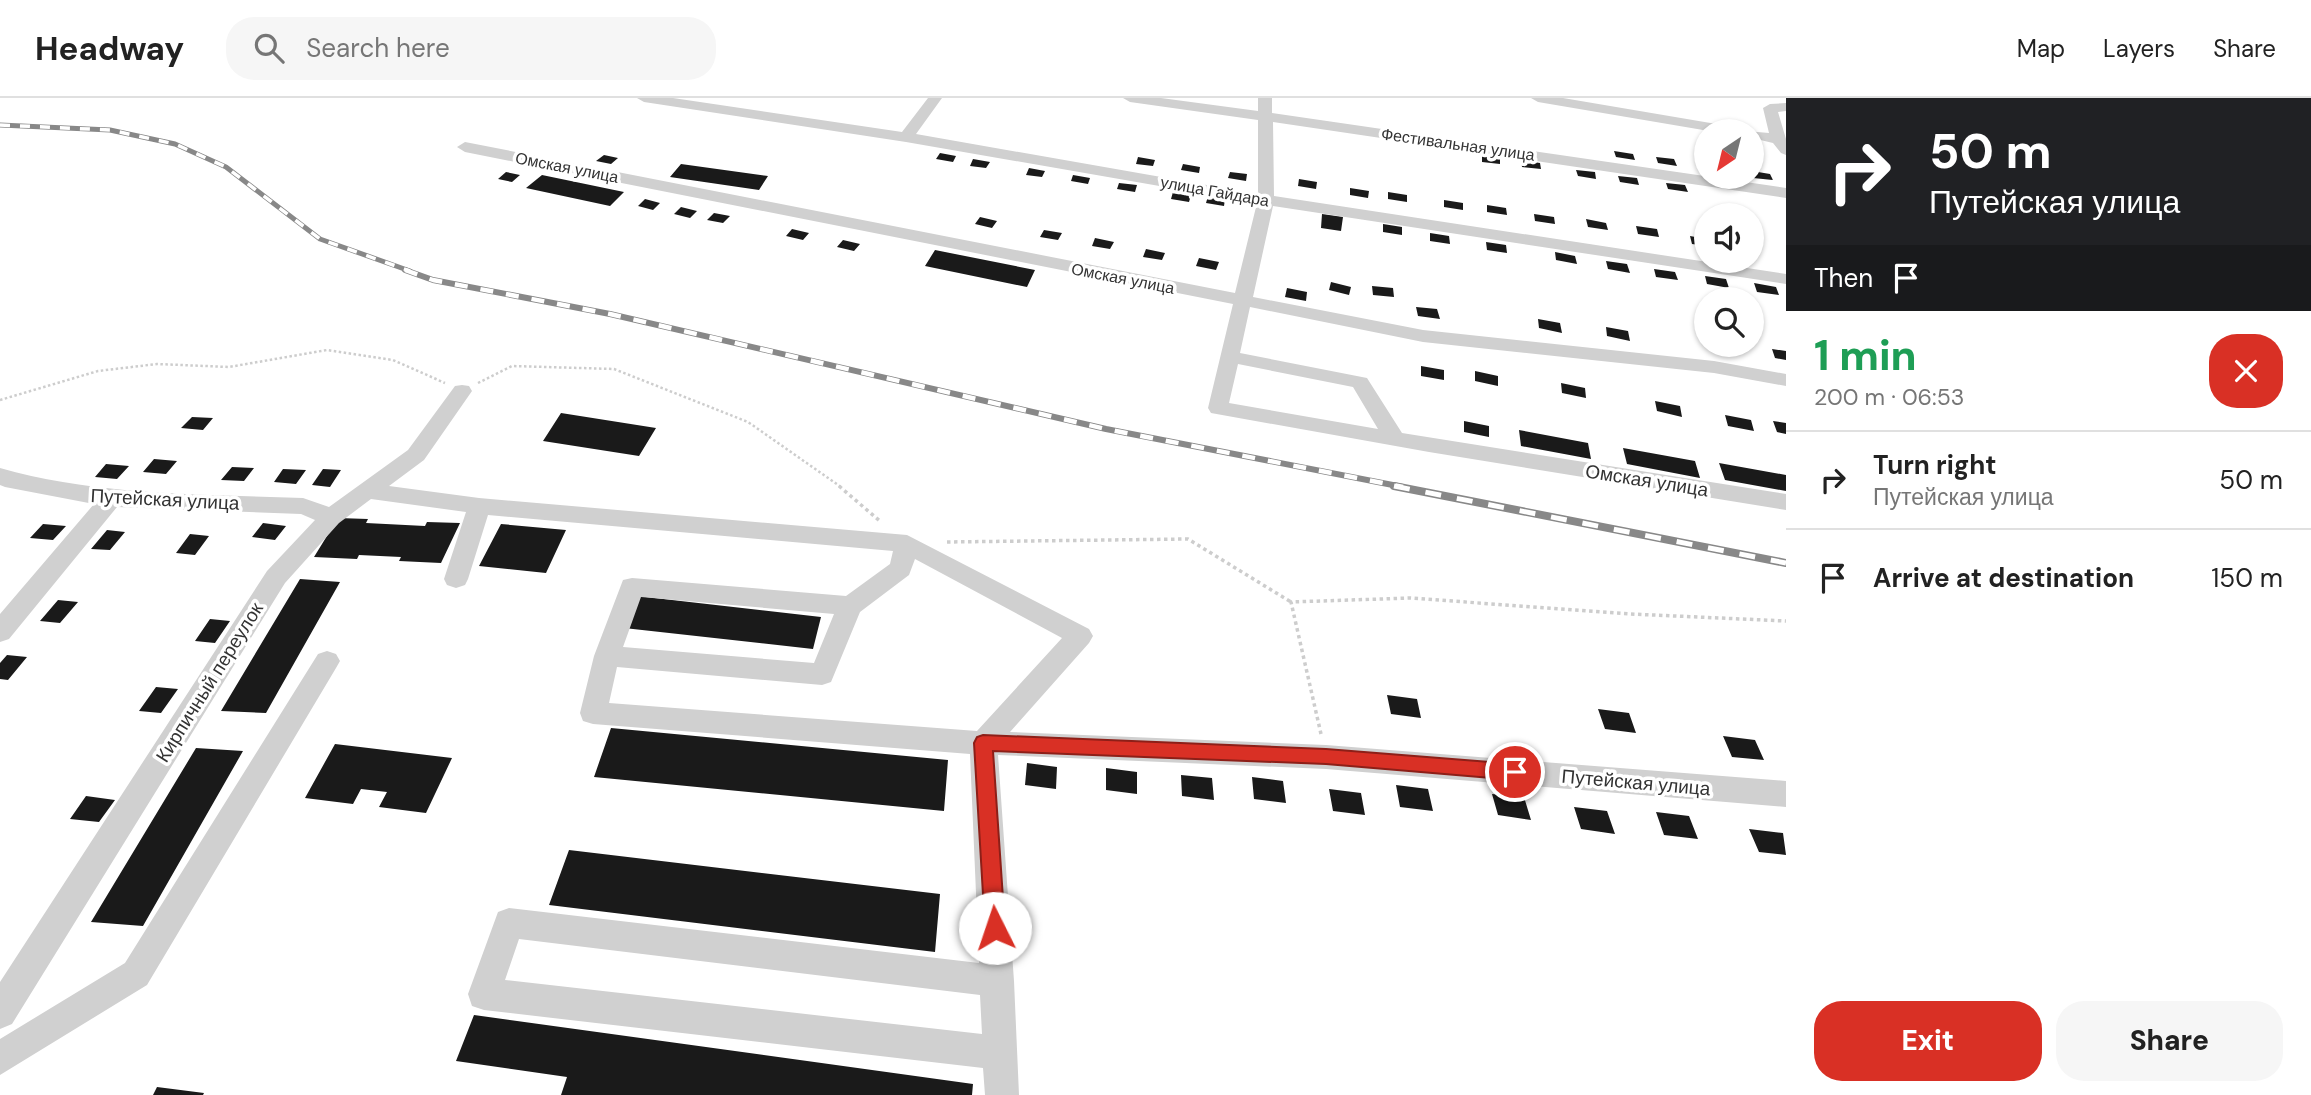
<!DOCTYPE html>
<meta charset="utf-8">
<style>
body{margin:0;font-family:"DM Sans",sans-serif;background:#f6f6f6;color:#222;height:100vh;display:flex;flex-direction:column;font-size:26px;white-space:nowrap}
*{box-sizing:border-box;margin:0}
p{font-size:23px;color:#767676}
.icon{flex:none;width:38px;height:38px;fill:none;stroke:currentColor;stroke-width:2;stroke-linecap:round;stroke-linejoin:round}
.map{position:relative;flex:1;overflow:hidden}
.drawer{display:flex;flex-direction:column;background:#fff;width:525px}
.drawer>*{flex:none}
.guide{background:#202124;color:#fff;overflow:hidden}
.needle{width:46px;rotate:215deg}
.controls{position:absolute;left:1694px;top:21px;display:grid;gap:14px}
.controls a{display:grid;place-items:center;width:70px;height:70px;border-radius:50%;background:#fff;box-shadow:0 2px 5px #0004;font-size:35px}
.pin{position:absolute;display:grid;place-items:center;width:60px;height:60px;color:#fff;margin:-30px;border:4px solid #fff;border-radius:50%;box-shadow:0 2px 7px #0007}
.me{position:absolute;width:77px;margin:-38px;rotate:356deg;stroke-linejoin:round;filter:drop-shadow(0 0 5px #0008)}
.turn{display:flex;align-items:center;gap:24px;height:147px;padding:0 28px;font-size:32px}
.turn .icon{width:91px;height:91px;stroke-width:2.5}
.turn b{display:block;font-size:49px;line-height:60px}
.then{display:flex;align-items:center;height:66px;padding:0 28px;background:#0003;gap:14px;font-size:26px}
.round{display:grid;place-items:center;flex:none;width:74px;height:74px;border-radius:28px;background:#f6f6f6}
.head{display:flex;align-items:center;justify-content:space-between;height:119px;padding:0 28px}
h1{font-size:42px;font-weight:800;line-height:52px;color:#1e9e55}
.button{display:flex;gap:14px;margin-top:auto;padding:14px 28px}
.button a{flex:1;height:80px;border-radius:28px;background:#d93025;color:#fff;font-size:28px;font-weight:800;line-height:80px;text-align:center}
.button a+a{background:#f6f6f6;color:#222}
ul{padding:0;list-style:none}
li{display:flex;align-items:center;gap:21px;height:98px;padding:0 28px;border-top:2px solid #e0e0e0}
li div{flex:1}
li b{display:block;font-size:26px}
li em{font-style:normal}
header{display:flex;align-items:center;gap:42px;box-sizing:border-box;height:98px;padding:0 35px;background:#fff;border-bottom:2px solid #e0e0e0}
header strong{font-size:33px}
nav{display:flex;gap:38px;margin-inline-start:auto;font-size:24px}
.search{width:490px;height:63px;background:#f6f6f6;display:flex;align-items:center;gap:18px;box-sizing:border-box;padding:0 24px;border-radius:28px;color:#767676;font-size:26px}
main{display:flex;flex:1;min-height:0}
.map>svg:first-child{display:block}
.building{fill:#1a1a1a}
.lines{fill:none;stroke-linecap:round;stroke-linejoin:round}
.path-far1{stroke:#cdcdcd;stroke-width:2.5;stroke-dasharray:2.5 2.5;stroke-linecap:butt}
.path{stroke:#cdcdcd;stroke-width:3.5;stroke-dasharray:3.5 3.5;stroke-linecap:butt}
.minor{fill:#d0d0d0;fill-rule:evenodd}
.rail-far2-casing{stroke:#888;stroke-width:5}
.rail-far1-casing{stroke:#888;stroke-width:6}
.rail-casing{stroke:#888;stroke-width:8}
.rail-far2{stroke:#fff;stroke-width:3.5;stroke-dasharray:10;stroke-linecap:butt}
.rail-far1{stroke:#fff;stroke-width:4.5;stroke-dasharray:13;stroke-linecap:butt}
.rail{stroke:#fff;stroke-width:5;stroke-dasharray:16;stroke-linecap:butt}
.route{fill:#d93025;stroke:#8d1f18;stroke-width:2}
.labels{text-anchor:middle;stroke-width:7;stroke-linejoin:round;paint-order:stroke}
.far-street-label{font-size:16px;fill:#333;stroke:#fff}
.street-label{font-size:19px;fill:#333;stroke:#fff}
</style>
<header>
<strong>Headway</strong>
<div class="search"><svg class="icon" aria-label="search" viewBox="0 0 24 24"><circle cx="10" cy="10" r="6"/><path d="M15 15l6 6"/></svg>Search here</div>
<nav><a>Map</a><a>Layers</a><a>Share</a></nav>
</header>
<main>
<div class="map">
<svg width="1786" height="997" viewBox="0 0 1786 997">
<rect width="100%" height="100%" fill="#fff"/>
<!-- building -->
<path class="building" d="M1614,53L1633,56L1635,62L1616,59Z
M940,55L956,58L953,64L936,61Z
M604,57L618,60L611,66L596,63Z
M1482,58L1500,60V66L1482,64Z
M1138,59L1155,62L1153,68L1136,66Z
M1656,59L1674,61L1677,68L1658,65Z
M973,61L990,64L986,70L970,68Z
M1521,62L1540,65L1541,71L1522,69Z
M681,66L768,78L759,92L670,79Z
M1183,66L1200,69L1199,75L1181,72Z
M1029,70L1045,73L1042,79L1026,77Z
M1576,72L1595,74L1596,81L1578,78Z
M1752,73L1770,76L1773,82L1753,80Z
M506,74L520,77L512,84L498,81Z
M1230,74L1247,76L1246,83L1228,80Z
M542,77L624,94L610,108L526,90Z
M1073,77L1090,80L1088,86L1071,83Z
M1618,78L1637,80L1639,87L1620,84Z
M1299,81L1317,84L1316,91L1298,88Z
M1119,85L1137,87L1135,94L1117,91Z
M1666,85L1685,87L1688,94L1668,91Z
M1350,90L1369,93L1368,100L1350,97Z
M1173,94L1191,97L1189,104L1171,101Z
M1388,94L1407,97V104L1388,101Z
M1208,98L1225,101L1224,108L1206,105Z
M645,101L660,105L653,112L638,108Z
M1444,102L1463,105V112L1444,109Z
M1487,107L1506,110L1507,117L1487,114Z
M681,109L697,113L690,120L674,116Z
M714,115L730,118L723,125L707,122Z
M1322,116L1343,119L1341,133L1321,130Z
M1534,116L1554,119L1555,126L1535,123Z
M980,119L997,123L992,130L975,126Z
M1586,121L1606,125L1608,132L1588,129Z
M1383,126L1402,129V137L1383,134Z
M1636,128L1657,131L1659,139L1638,136Z
M792,131L809,135L803,142L786,138Z
M1044,132L1062,135L1058,142L1040,139Z
M1430,135L1449,138L1450,146L1430,143Z
M1690,138L1706,141V148L1692,146Z
M1095,140L1114,144L1110,151L1092,148Z
M843,142L860,146L854,153L837,149Z
M1486,144L1506,147L1507,155L1487,152Z
M1146,151L1165,155L1162,162L1143,159Z
M935,152L1035,172L1027,189L925,168Z
M1555,154L1575,158L1577,166L1556,162Z
M1199,160L1219,164L1216,172L1196,168Z
M1606,163L1627,166L1630,175L1608,171Z
M1654,171L1675,174L1678,182L1656,179Z
M1705,178L1726,181L1729,190L1707,186Z
M1331,184L1351,189L1349,197L1329,192Z
M1754,185L1776,189L1779,197L1757,194Z
M1372,188L1393,190L1394,199L1373,197Z
M1287,190L1307,194L1306,203L1285,199Z
M1416,209L1437,211L1440,221L1418,218Z
M1538,221L1560,225L1562,235L1539,230Z
M1606,229L1628,233L1630,243L1607,238Z
M1772,251L1786,253V262L1775,260Z
M1421,268L1444,272V282L1421,278Z
M1475,273L1498,278V288L1475,283Z
M1561,285L1585,290L1586,300L1562,295Z
M1655,303L1680,308L1682,319L1657,313Z
M561,315L656,330L639,358L543,343Z
M1725,317L1751,322L1754,333L1728,328Z
M192,319L213,320L203,332L181,330Z
M1464,323L1489,328V339L1464,334Z
M1773,323L1786,325V336L1777,334Z
M1519,332L1588,345L1591,361L1521,348Z
M1623,350L1695,363L1700,380L1627,366Z
M154,361L177,363L166,376L143,374Z
M1719,365L1786,377V393L1725,382Z
M106,366L129,368L117,381L95,379Z
M232,369L254,370L244,383L221,382Z
M283,371L306,372L296,386L274,384Z
M323,371L341,372L330,389L312,387Z
M338,420L368,421L366,425L425,428L427,424L460,425L441,465L399,463L401,459L359,457L357,461L314,459Z
M263,425L286,428L275,442L252,439Z
M43,426L66,428L53,442L30,440Z
M501,426L566,432L546,475L479,468Z
M107,432L125,434L110,452L91,451Z
M190,436L209,438L195,457L176,455Z
M300,481L340,484L266,615L221,613Z
M637,498L821,519L813,551L624,530Z
M58,502L78,504L60,525L40,523Z
M210,521L230,523L215,545L195,543Z
M7,557L27,559L8,582L0,581V565Z
M156,589L178,591L161,615L139,613Z
M1387,597L1417,601L1421,620L1391,616Z
M1598,611L1629,615L1636,635L1605,631Z
M611,630L948,662L944,713L594,679Z
M1723,638L1755,642L1764,662L1732,659Z
M335,646L452,660L426,715L379,709L387,694L361,691L353,706L305,700Z
M196,650L243,653L143,828L91,824Z
M1027,665L1057,669L1056,691L1025,687Z
M1106,670L1137,674V696L1106,692Z
M1181,677L1212,680L1214,702L1182,698Z
M1252,679L1283,683L1286,705L1254,701Z
M1396,687L1428,691L1433,713L1400,709Z
M1329,691L1361,695L1365,717L1333,713Z
M1492,696L1524,699L1531,722L1498,717Z
M86,698L115,702L99,724L70,721Z
M1574,709L1607,713L1615,736L1581,731Z
M1656,714L1689,718L1698,741L1664,737Z
M1749,731L1783,735L1786,757L1759,754Z
M569,752L940,796L935,854L549,807Z
M474,917L973,986L972,997H561L567,979L456,963Z
M157,989L204,995L203,997H153Z"/>
<g class="lines">
<!-- path-far1 -->
<path class="path-far1" d="M478,285L512,268L614,271L748,324L841,389
M0,302L98,273L157,266L229,269L327,252L393,262L445,285"/>
<!-- path -->
<path class="path" d="M839,388L881,424
M947,444L1188,441L1291,504
M1321,636L1291,504L1410,500L1631,516L1786,523"/>
<!-- minor -->
<path class="minor" d="M637,0H673L902,34L928,0H942L916,36L1258,96V22L1130,4L1123,0H1161L1258,13V0H1272V15L1786,90V100L1273,24L1274,98L1786,176V186L1273,108L1253,199L1423,232L1714,263L1786,276V288L1714,275L1423,244L1250,209L1240,255L1367,280L1402,335L1786,396V412L1429,354L1211,315L1208,310L1233,206L465,54L457,49L465,44L1235,195L1257,105L906,44L644,4ZM1238,266L1353,289L1378,331L1229,305Z
M1531,0H1563L1734,29L1741,33H1709L1538,4Z
M1786,5V13L1778,14L1786,41V57L1781,55L1773,45L1752,40V33H1746L1769,35L1763,10L1770,6Z
M462,287L469,288L472,293L424,362L389,388L479,400L907,437L1089,531L1093,538L1089,545L1010,634L1326,647L1786,683V709L1326,671L998,657L1014,883L1019,997H985L983,970L484,912L472,908L468,896L498,814L509,810L979,865L970,656L593,626L583,623L580,615L594,558L623,482L632,480L846,498L890,466L893,453L488,417L468,481L465,487L456,490L447,487L444,481L466,414L371,401L339,425L285,485L12,926L0,931V884L267,473L315,422L301,416L117,409L9,541L0,544V516L94,406L5,389L0,387V370C98,398 201,396 303,400L329,409L408,352L455,288ZM915,461L1062,540L977,633L609,605L617,569L822,587L831,584L860,514L909,477ZM641,499L834,516L814,565L623,549ZM519,841L980,897L982,936L505,882Z
M327,553L336,556L340,563L336,570L147,887L0,977V941L125,865L318,556Z"/>
<defs>
<path id="rail-far2" d="M0,27L110,32L175,46L226,69L320,141L410,173"/>
<path id="rail-far1" d="M405,172L433,182L610,216L1106,331L1403,389"/>
<path id="rail" d="M1394,388L1786,465"/>
</defs>
<!-- rail-far2 casing -->
<use href="#rail-far2" class="rail-far2-casing"/>
<!-- rail-far1 casing -->
<use href="#rail-far1" class="rail-far1-casing"/>
<!-- rail casing -->
<use href="#rail" class="rail-casing"/>
<!-- rail-far2 -->
<use href="#rail-far2" class="rail-far2"/>
<!-- rail-far1 -->
<use href="#rail-far1" class="rail-far1"/>
<!-- rail -->
<use href="#rail" class="rail"/>
</g>
<!-- route -->
<path class="route" d="M983,637L1326,651L1515,666L1522,668L1524,674L1522,680L1515,682L1326,666L993,653L1005,830L1002,837L995,840L987,837L985,830L974,645L977,639Z"/>
<g class="labels">
<!-- far-street labels -->
<g class="far-street-label">
<text transform="translate(1458 46) rotate(8)" y="6">Фестивальная улица</text>
<text transform="translate(567 69) rotate(11)" y="6">Омская улица</text>
<text transform="translate(1215 93) rotate(10)" y="6">улица Гайдара</text>
<text transform="translate(1123 180) rotate(11)" y="6">Омская улица</text>
</g>
<!-- street labels -->
<g class="street-label">
<text transform="translate(1647 382) rotate(9)" y="7">Омская улица</text>
<text transform="translate(165 401) rotate(3)" y="7">Путейская улица</text>
<text transform="translate(209 584) rotate(-58)" y="7">Кирпичный переулок</text>
<text transform="translate(1636 684) rotate(5)" y="7">Путейская улица</text>
</g>
</g>
</svg>
<div class="controls">
<a><svg class="needle" viewBox="-14 -14 28 28"><path d="M0-13l5 13h-10z" fill="#e53935"/><path d="M0 13l5-13h-10z" fill="#767676"/></svg></a>
<a><svg class="icon" aria-label="sound" viewBox="0 0 24 24"><path d="M4 9h4l5-4v14l-5-4H4zM17 9q2 3 0 6"/></svg></a>
<a><svg class="icon" aria-label="search" viewBox="0 0 24 24"><circle cx="10" cy="10" r="6"/><path d="M15 15l6 6"/></svg></a>
</div>
<div class="pin" style="left:1515px;top:674px;background:#d93025"><svg class="icon" aria-label="arrive" viewBox="0 0 24 24"><path d="M6 21V4h12l-3 4 3 4H6"/></svg></div>
<svg class="me" style="left:995px;top:830px" viewBox="-20 -20 40 40"><circle r="19" fill="#fff"/><path d="M0-13L10 11 0 6-10 11z" fill="#d93025"/></svg>
</div>
<section class="drawer">
<div class="guide">
<div class="turn"><svg class="icon" aria-label="right" viewBox="0 0 24 24"><path d="M7 20v-9h11M14 6l5 5-5 5"/></svg><div><b>50 m</b>Путейская улица</div></div>
<div class="then">Then<svg class="icon" aria-label="arrive" viewBox="0 0 24 24"><path d="M6 21V4h12l-3 4 3 4H6"/></svg></div>
</div>
<div class="head"><div><h1>1 min</h1><p>200 m · 06:53</p></div><a class="round" style="background:#d93025;color:#fff"><svg class="icon" aria-label="close" viewBox="0 0 24 24"><path d="M6 6l12 12M18 6L6 18"/></svg></a></div>
<ul>
<li><svg class="icon" aria-label="right" viewBox="0 0 24 24"><path d="M7 20v-9h11M14 6l5 5-5 5"/></svg><div><b>Turn right</b><p>Путейская улица</p></div><em>50 m</em></li>
<li><svg class="icon" aria-label="arrive" viewBox="0 0 24 24"><path d="M6 21V4h12l-3 4 3 4H6"/></svg><div><b>Arrive at destination</b></div><em>150 m</em></li>
</ul>
<div class="button"><a>Exit</a><a>Share</a></div>
</section>
</main>
